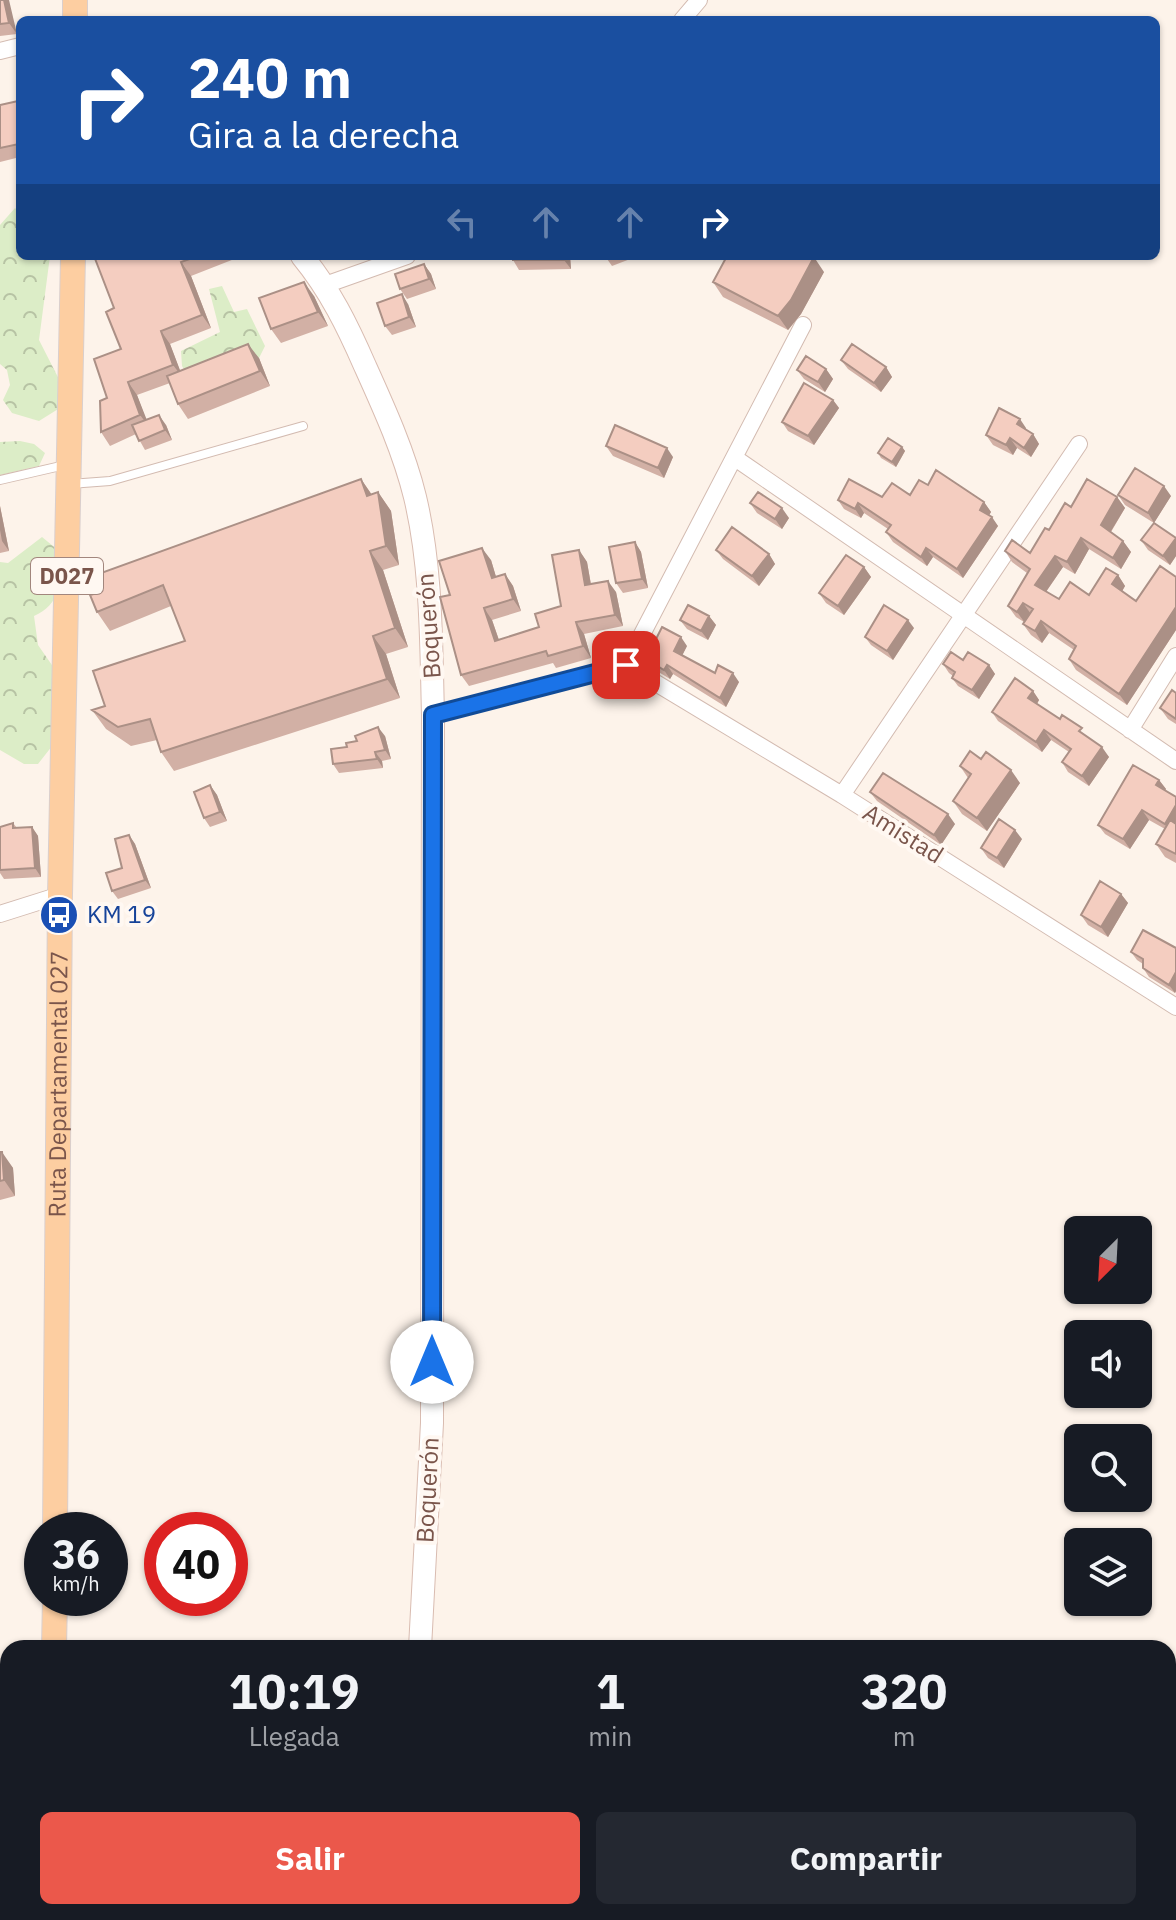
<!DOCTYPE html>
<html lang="es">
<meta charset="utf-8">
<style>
body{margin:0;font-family:"IBM Plex Sans",sans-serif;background:#242831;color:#f1f3f6;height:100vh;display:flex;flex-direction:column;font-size:30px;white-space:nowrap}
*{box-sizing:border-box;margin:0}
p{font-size:26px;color:#9ea1a6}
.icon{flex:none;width:44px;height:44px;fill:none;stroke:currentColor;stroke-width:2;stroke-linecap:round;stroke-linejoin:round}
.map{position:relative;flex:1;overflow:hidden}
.drawer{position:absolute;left:0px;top:1640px;width:1176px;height:280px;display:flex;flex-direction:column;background:#171b24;border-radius:24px 24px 0 0;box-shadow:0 2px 6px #0004}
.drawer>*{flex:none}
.top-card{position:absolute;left:16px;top:16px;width:1144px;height:244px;border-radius:12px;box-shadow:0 2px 6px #0004;background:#1a4fa0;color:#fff;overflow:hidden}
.needle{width:52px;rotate:204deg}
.buttons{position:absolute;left:1064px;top:1216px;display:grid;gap:16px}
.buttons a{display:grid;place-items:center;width:88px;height:88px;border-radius:12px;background:#171b24;box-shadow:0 2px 6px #0004;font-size:40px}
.speed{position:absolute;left:24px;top:1512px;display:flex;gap:16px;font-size:40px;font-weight:700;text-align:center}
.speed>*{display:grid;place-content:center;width:104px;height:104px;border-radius:50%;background:#171b24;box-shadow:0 2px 6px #0004;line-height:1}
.speed small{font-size:20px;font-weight:400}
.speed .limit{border:12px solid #d22;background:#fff;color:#111}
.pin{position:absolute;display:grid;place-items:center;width:68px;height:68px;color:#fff;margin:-34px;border-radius:16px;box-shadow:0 4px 12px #0006}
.me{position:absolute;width:88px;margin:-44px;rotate:0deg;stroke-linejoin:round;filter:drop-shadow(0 0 6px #0008)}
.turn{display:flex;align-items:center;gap:28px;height:168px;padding:0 40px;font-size:36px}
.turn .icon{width:104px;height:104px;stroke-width:2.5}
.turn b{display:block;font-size:56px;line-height:68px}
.lanes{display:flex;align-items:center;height:76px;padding:0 40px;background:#0003;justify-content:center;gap:40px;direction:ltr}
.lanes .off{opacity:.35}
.eta{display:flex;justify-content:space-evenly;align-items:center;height:136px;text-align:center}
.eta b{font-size:48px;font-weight:700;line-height:56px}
.button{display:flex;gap:16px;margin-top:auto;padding:16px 40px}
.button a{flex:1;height:92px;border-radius:12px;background:#eb584b;color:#fff;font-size:32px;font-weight:700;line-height:92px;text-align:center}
.button a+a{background:#242831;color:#f1f3f6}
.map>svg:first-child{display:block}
.forest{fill:url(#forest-crowns)}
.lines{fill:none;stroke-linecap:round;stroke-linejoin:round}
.lane-casing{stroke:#d3bbb1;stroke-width:10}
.street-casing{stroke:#d3bbb1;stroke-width:18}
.secondary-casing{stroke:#d9bcb1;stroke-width:24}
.primary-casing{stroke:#dacfcd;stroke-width:26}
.lane{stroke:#fff;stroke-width:8}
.street{stroke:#fff;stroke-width:16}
.secondary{stroke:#fff;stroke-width:22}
.primary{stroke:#fdcea1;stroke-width:24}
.wall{fill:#d2b0a5}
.shaded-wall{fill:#ab9086}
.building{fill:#f4cdc0;stroke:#ab9086;stroke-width:2}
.route-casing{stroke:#114b97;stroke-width:20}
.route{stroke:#1a73e8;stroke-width:14}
.labels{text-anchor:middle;stroke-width:8;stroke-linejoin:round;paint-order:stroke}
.shield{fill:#fff8f2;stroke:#a2867d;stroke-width:2}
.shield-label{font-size:22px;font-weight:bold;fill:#7a554b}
.street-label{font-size:24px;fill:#7a554b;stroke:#fff8f2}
.transit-label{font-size:24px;fill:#164399;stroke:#fff8f2;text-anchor:start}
</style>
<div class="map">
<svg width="1176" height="1920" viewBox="0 0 1176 1920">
<defs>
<pattern id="forest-crowns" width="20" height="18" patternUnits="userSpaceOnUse" patternTransform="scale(2)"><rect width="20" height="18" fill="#dcedc7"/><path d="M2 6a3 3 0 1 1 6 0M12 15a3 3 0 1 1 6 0" fill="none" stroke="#b7c3a4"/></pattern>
</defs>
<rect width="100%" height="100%" fill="#fdf3ea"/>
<!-- forest -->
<path class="forest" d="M15,208L20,213V256H50L39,340L65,391L63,406L39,421L12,413L3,400L10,385L7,370L0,364V225Z
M222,286L234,312L247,309L265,346L259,358L191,381L182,366L181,351L220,332L209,289Z
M20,441L34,444L45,453L39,466L0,475V442Z
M42,537L64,555C62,581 60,605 34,616L38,645L54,668L56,741L38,764H24L0,750V562L8,563Z"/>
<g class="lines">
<defs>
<path id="lane" d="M0,480L65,465
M70,484L110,481L303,426
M0,1799L8,1803
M0,1861H8"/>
<path id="street" d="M682,20L699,0
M0,51L20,46
M325,285L407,256
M735,458L1176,761
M626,665L842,795L1176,1007
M433,715L626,665L803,325
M1130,730L1176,656
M842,795L1079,444
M0,914L60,895"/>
<path id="secondary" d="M302,256C330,290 348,327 365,366C384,408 404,452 415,497C432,568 431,643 433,715L432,1423L420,1648
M0,1696L8,1694
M406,1920L407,1912"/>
<g id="primary">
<path d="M75,0V20"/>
<path id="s1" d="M55,1530L60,895L73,256"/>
<path d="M54,1648L55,1598"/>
<path d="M54,1920V1912"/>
</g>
</defs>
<!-- lane casing -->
<use href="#lane" class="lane-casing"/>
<!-- street casing -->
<use href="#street" class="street-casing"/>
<!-- secondary casing -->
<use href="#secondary" class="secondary-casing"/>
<!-- primary casing -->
<use href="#primary" class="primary-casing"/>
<!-- lane -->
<use href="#lane" class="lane"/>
<!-- street -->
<use href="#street" class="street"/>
<!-- secondary -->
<use href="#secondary" class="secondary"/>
<!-- primary -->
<use href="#primary" class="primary"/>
</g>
<!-- wall -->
<path class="wall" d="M0,0L17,34L0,36Z
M20,103V157L0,162V105Z
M94,256H242L191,276L211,328L170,344L180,371L259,358L270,386L188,419L178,404L170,383L137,395L146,420L166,425L172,440L145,450L136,434L110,446L101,432L107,398L121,349L114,308Z
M513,256H570L571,269L519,270L513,260Z
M605,256H638L612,266Z
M424,264L431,274L436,289L407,299L400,289Z
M824,272L801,314L788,330L723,297L713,282Z
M314,296L328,326L281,343L271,329Z
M408,304L416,327L392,335L385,326Z
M841,360L886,367L892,377L881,392L848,369Z
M826,369L833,379L825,392L804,379L797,370Z
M833,400L839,408L814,445L788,431L782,422Z
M1026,428V430L1033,434L1039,444L1031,457L1017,448L1013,455L993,445L986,435Z
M606,446L673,457L664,478L613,456Z
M902,447L905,451L896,467L881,458L878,453Z
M361,479L372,495L378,492L391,511L399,565L383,570L408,647L386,654L400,698L174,771L161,752L157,740L131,746L106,729L92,710L105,706L185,641L171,606L110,631L97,612Z
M928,485L984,502L991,512L989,515L998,526L963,578L933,557L927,566L893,542L886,532L888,529L864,513L861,518L844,509L838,500L910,495Z
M1118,495L1171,496L1154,523L1125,505Z
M1117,497L1125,508L1111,532L1123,541L1131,552L1121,569L1089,549L1075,574L1063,567L1046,592L1059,599L1089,595L1118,575L1125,586L1122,591L1136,601L1176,577V630L1127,705L1076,670L1069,659L1074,650L1049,633L1042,643L1031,635L1023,624L1024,622L1016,617L1008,606L1027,573L1012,562L1005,551L1030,553L1049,530L1071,507Z
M750,503L789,518L782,529L757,513Z
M0,506L9,551L0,553Z
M1176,538V556L1170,565L1148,550L1141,540Z
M635,542L641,552L648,588L623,593L616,583Z
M579,550L587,562L591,584L616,592L623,626L584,634L591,658L556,668L553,663L469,686L461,675L450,595L491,560L496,577L505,574L513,586L521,611L492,620L499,640L539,627L561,606Z
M716,550L769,554L775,564L759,586L723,559Z
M864,567L871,577L844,615L826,603L819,593Z
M709,616L716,625L708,640L687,629L680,620Z
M914,628L893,660L871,645L865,637Z
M687,646L682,655L715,673L739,682L726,707L673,674L670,679L652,668L646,659Z
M963,660L989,665L995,674L979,699L958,686L952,678L953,676L949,673L943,664Z
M1033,691L1039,700L1037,704L1088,737L1109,757L1089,786L1068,772L1062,762L1069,752L1051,740L1042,752L998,721L992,712Z
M1176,693V724L1168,719L1160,708Z
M385,736L391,759L382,761L383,768L339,773L333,764L347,747Z
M960,766L1020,783L987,831L962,814L953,801L968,778Z
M1159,780L1166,789L1165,790L1176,797V863L1165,857L1156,844L1165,829L1149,820L1130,849L1105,834L1098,825Z
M210,785L217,795L227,821L210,827L204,818Z
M870,792L955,824L941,845L877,801Z
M13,823L17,828L32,827L38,836L41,877L4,879L0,873V827Z
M129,835L135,844L151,888L118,899L112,891L122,868Z
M1022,839L1004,868L988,858L981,848Z
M1121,894L1128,903L1108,937L1088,925L1081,915Z
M1176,948V991L1175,993L1149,977L1143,968V964L1137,960L1131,952Z
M0,1134V1152L13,1168L15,1196L0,1200Z
M0,1723L8,1734V1788H0Z"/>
<!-- shaded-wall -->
<path class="shaded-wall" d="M4,0H9L17,34L9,23Z
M18,101L20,103V146L19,144Z
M564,256H570L571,269L564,260Z
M814,257L824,272L801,314L788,330L778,316Z
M181,262L191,276L211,328L202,315Z
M424,264L431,274L436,289L429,279Z
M304,282L314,296L328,326L318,312Z
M402,294L408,304L416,327L409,317Z
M161,331L170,344L183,378L173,365Z
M248,344L259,358L270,386L260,371Z
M886,367L892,377L881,392L874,383Z
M826,369L833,379L825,392L818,382Z
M128,382L137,395L150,428L140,415Z
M833,400L839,408L814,445L808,436Z
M159,415L166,425L172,440L165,430Z
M1020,419L1026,428L1024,434L1017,424Z
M1033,434L1039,444L1031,457L1024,448Z
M1010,438L1017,448L1013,455L1006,445Z
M902,447L905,451L896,467L892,462Z
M667,448L673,457L664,478L658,468Z
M361,479L374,498L367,496Z
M1164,486L1171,496L1154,523L1148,513Z
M378,492L391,511L399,565L386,546Z
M1117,497L1125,508L1108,536L1101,525Z
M984,502L991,512L987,519L980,510Z
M858,503L864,513L861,518L855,509Z
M0,506L9,551L2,541L0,530Z
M782,508L789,518L782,529L775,519Z
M992,517L998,526L963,578L957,569Z
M1081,538L1089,549L1075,574L1067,562Z
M1176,538V556L1170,565L1163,556Z
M1123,541L1131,552L1121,569L1113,558Z
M635,542L641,552L648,588L642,579Z
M482,548L491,560L500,590L492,578Z
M926,548L933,557L927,566L921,557Z
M579,550L587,562L593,597L585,585Z
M370,551L383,570L408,647L395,628Z
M769,554L775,564L759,586L752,576Z
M1055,556L1063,567L1043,596L1035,585Z
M864,567L871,577L844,615L838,606Z
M505,574L513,586L521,611L513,599Z
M1118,575L1125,586L1120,595L1112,584Z
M608,581L616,592L623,626L615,615Z
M1023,603L1031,614L1025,623L1017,612Z
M1176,607V630L1127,705L1119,694Z
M484,608L492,620L503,652L495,641Z
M709,616L716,625L708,640L701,631Z
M908,620L914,628L893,660L887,651Z
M1041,621L1049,633L1042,643L1035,631Z
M576,622L584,634L591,658L583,646Z
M373,636L386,654L400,698L387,679Z
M681,637L687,646L680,660L674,651Z
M667,665L673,674L670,679L664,670Z
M989,665L995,674L979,699L972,690Z
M733,673L739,682L726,707L720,698Z
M1033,691L1039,700L1035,707L1028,698Z
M378,727L385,736L391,759L385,750Z
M1044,730L1051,740L1042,752L1036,742Z
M1102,747L1109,757L1089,786L1082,776Z
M375,752L382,761L383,768L377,759Z
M1011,770L1020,783L987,831L977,818Z
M1159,780L1166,789L1162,795L1156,785Z
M210,785L217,795L227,821L220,812Z
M1176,805V826L1172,833L1165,824Z
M1142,810L1149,820L1130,849L1123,839Z
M948,814L955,824L941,845L934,835Z
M32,827L38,836L41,877L35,868Z
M1015,830L1022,839L1004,868L997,858Z
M129,835L135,844L151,888L145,880Z
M1121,894L1128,903L1108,937L1101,927Z
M1176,972V991L1175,993L1169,985Z
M2,1152L13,1168L15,1196L4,1180Z
M0,1723L8,1734V1783L2,1775Z"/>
<!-- building -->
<path class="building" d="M0,0H4L9,23L0,24Z
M18,101L19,144L0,148V105Z
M94,256H198L181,262L202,315L161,331L173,365L128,382L140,415L101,432L100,401L107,398L94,359L121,349L106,312L114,308Z
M513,256H564V260H513Z
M727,256H812L814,257L791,300L778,316L713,282Z
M424,264L429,279L400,289L395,274Z
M304,282L318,312L271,329L259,298Z
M402,294L409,317L385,326L377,303Z
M248,344L260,371L178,404L167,376Z
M852,344L886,367L874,383L841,360Z
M806,356L826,369L818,382L797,370Z
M804,383L833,400L808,436L782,422Z
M999,408L1020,419L1017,424L1033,434L1024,448L1010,438L1006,445L986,435Z
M159,415L165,430L139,441L132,425Z
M615,425L667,448L658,468L606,446Z
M888,438L902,447L892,462L878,453Z
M1135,468L1164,486L1148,513L1118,495Z
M936,470L984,502L980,510L992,517L957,569L926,548L921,557L886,532L891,525L858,503L855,509L838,500L849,479L882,497L892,483L910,495L919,480L928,485Z
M361,479L367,496L378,492L386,546L370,551L395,628L373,636L387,679L161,752L150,719L118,727L92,710L105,706L93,671L185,641L163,585L97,612L90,595L97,593L90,577Z
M1087,479L1117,497L1101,525L1123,541L1113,558L1081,538L1067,562L1055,556L1035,585L1059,599L1070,582L1089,595L1106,568L1118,575L1112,584L1136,601L1160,566L1176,577V607L1119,694L1069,659L1076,646L1041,621L1035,631L1023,624L1033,609L1023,603L1017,612L1008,606L1030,569L1005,551L1012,540L1030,553L1045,528L1049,530L1065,503L1071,507Z
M758,492L782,508L775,519L750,503Z
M1154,523L1176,538L1163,556L1141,540Z
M732,527L769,554L752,576L716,550Z
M635,542L642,579L616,583L609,547Z
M482,548L492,578L505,574L513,599L484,608L495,641L539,627L535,614L561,606L552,555L579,550L585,585L608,581L615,615L576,622L583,646L548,656L546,651L461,675L440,597L450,595L439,561Z
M846,555L864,567L838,606L819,593Z
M688,605L709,616L701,631L680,620Z
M884,605L908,620L887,651L865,637Z
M662,627L681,637L674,651L715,673L718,665L733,673L720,698L667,665L664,670L646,659Z
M951,652L963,660L968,652L989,665L972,690L952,678L955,672L943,664Z
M1015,678L1033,691L1028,698L1060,719L1062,715L1082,728L1079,731L1102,747L1082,776L1062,762L1071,749L1044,730L1036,742L992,712Z
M1172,690L1176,693V719L1160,708Z
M378,727L385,750L375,752L377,759L333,764L331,749L347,747L346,743L357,741L355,736Z
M970,751L981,759L986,752L1011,770L977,818L953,801L971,774L960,766Z
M1133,765L1159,780L1156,785L1176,797V805L1165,824L1142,810L1123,839L1098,825Z
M883,773L948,814L934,835L870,792Z
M210,785L220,812L204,818L194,792Z
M999,819L1015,830L997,858L981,848Z
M1170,820L1176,824V854L1156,844Z
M13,823V828L32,827L35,868L0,870V827Z
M129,835L145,880L112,891L106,873L122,868L115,839Z
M1100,881L1121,894L1101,927L1081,915Z
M1143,930L1176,948V972L1169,985L1143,968V959L1131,952Z
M0,1152H2L4,1180L0,1181Z
M0,1723L2,1775H0Z"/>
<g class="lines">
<defs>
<path id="route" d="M432,1362L433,715L626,665"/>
</defs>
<!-- route casing -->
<use href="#route" class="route-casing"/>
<!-- route -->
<use href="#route" class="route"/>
</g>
<!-- icons -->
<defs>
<symbol id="bus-disc" viewBox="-11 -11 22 22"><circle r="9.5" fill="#1a4fb4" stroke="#fff8f2"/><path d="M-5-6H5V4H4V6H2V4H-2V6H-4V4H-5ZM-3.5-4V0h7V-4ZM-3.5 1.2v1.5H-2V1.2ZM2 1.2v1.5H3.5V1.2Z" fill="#fff"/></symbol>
</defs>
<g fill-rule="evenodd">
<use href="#bus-disc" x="37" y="893" width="44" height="44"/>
</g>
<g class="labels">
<!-- shield labels -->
<rect class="shield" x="31" y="558" width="72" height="36" rx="6"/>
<g class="shield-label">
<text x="67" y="584">D027</text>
</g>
<!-- street labels -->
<g class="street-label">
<text transform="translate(429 626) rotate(-94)" y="8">Boquerón</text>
<text transform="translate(903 834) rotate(32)" y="8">Amistad</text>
<text dy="8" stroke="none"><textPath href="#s1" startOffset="446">Ruta Departamental 027</textPath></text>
<text transform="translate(428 1490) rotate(-87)" y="8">Boquerón</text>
</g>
<!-- transit labels -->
<g class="transit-label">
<text x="87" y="923">KM 19</text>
</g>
</g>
</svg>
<div class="buttons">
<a><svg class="needle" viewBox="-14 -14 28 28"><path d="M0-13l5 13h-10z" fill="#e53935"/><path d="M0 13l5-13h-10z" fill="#9ea1a6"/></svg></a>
<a><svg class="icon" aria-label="sound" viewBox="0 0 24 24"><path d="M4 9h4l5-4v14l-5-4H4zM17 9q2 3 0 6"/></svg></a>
<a><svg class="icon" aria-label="search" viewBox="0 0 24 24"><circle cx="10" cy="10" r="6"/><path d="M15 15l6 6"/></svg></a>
<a><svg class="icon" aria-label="layers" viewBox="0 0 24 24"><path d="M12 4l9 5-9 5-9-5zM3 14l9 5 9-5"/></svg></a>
</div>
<div class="speed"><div>36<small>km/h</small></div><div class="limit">40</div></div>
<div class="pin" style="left:626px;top:665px;background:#d93025"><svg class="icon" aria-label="arrive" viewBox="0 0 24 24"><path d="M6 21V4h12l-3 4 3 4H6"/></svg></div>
<svg class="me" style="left:432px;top:1362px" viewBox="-20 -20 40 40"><circle r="19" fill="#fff"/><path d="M0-13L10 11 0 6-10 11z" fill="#1a73e8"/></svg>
<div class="top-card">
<div class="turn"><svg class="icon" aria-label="right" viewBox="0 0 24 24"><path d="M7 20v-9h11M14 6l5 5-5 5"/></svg><div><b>240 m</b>Gira a la derecha</div></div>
<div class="lanes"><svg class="icon off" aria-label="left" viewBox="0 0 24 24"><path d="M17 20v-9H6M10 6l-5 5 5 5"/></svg><svg class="icon off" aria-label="ahead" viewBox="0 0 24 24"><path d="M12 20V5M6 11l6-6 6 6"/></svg><svg class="icon off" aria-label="ahead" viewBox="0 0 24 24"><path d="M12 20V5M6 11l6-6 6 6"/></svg><svg class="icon" aria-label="right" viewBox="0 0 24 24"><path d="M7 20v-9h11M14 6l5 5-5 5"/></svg></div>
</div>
<section class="drawer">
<div class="eta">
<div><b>10:19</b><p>Llegada</p></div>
<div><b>1</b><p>min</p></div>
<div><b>320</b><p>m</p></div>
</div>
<div class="button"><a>Salir</a><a>Compartir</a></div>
</section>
</div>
